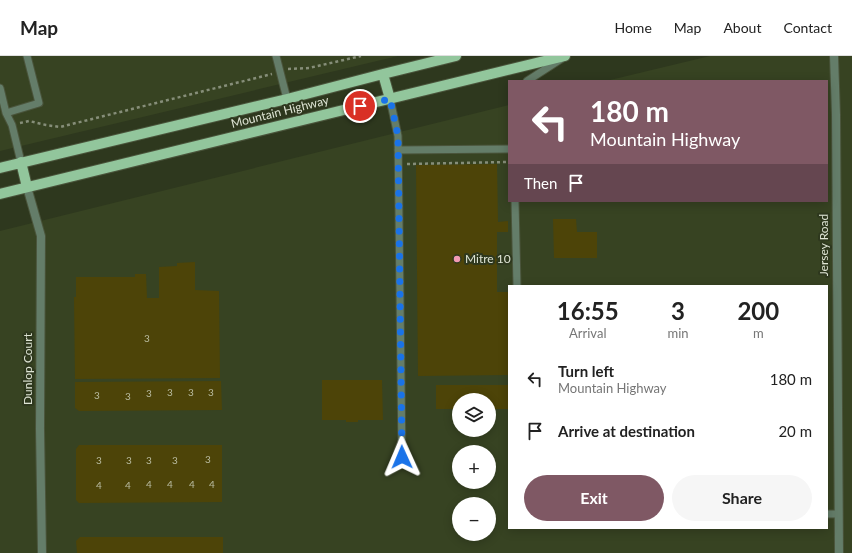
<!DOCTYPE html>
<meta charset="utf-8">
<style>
body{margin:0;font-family:Lato,sans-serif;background:#f6f6f6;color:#222;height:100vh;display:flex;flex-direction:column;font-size:15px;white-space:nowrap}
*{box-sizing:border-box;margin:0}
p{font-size:13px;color:#767676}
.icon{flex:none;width:22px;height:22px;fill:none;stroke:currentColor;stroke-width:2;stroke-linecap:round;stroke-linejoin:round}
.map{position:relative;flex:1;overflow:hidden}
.side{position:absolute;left:508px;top:229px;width:320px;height:244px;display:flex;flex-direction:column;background:#fff;border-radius:0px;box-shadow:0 2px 10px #0003}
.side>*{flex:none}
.guide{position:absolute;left:508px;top:24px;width:320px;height:122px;border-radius:0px;box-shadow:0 2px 10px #0003;background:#7f5864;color:#fff;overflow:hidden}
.controls{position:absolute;left:452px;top:337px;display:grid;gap:8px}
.controls a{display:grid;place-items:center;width:44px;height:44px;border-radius:50%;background:#fff;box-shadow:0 2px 10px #0003;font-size:20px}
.pin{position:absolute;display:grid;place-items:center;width:34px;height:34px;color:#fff;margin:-17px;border:2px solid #fff;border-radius:50%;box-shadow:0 1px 4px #0007}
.me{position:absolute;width:44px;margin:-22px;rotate:359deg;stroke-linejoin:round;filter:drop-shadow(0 0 3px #0008)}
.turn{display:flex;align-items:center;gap:14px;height:84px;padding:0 16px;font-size:18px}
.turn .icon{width:52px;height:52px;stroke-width:2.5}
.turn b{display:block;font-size:28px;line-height:34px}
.then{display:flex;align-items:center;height:38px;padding:0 16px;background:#0003;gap:8px;font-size:15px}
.eta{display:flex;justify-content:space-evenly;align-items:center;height:68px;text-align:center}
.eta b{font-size:24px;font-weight:700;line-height:28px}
.button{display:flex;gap:8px;margin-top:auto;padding:8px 16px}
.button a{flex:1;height:46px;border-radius:24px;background:#7f5864;color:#fff;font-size:16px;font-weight:700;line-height:46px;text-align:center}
.button a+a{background:#f6f6f6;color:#222}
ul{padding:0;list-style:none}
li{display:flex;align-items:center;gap:12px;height:52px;padding:0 16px}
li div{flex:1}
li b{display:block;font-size:15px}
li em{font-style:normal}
header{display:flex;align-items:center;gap:24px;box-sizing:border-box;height:56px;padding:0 20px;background:#fff;border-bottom:1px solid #e0e0e0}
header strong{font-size:19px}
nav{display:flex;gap:22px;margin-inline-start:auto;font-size:14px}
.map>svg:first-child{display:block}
.built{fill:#374322;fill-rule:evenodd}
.building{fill:#4d4408}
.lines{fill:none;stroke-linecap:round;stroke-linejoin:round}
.lane-casing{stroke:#4a543b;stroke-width:9}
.street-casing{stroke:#4a543b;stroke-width:10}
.primary-casing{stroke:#4a543b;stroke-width:12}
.path{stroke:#868e79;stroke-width:2.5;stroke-dasharray:3 3;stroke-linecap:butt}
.lane{stroke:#647d69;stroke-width:7}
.street{stroke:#647d69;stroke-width:8}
.primary{stroke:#92c69c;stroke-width:10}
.route{stroke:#1a73e8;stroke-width:7;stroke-dasharray:0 12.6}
.poi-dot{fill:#f19ab4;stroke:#2e381e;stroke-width:1.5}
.labels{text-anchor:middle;stroke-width:4;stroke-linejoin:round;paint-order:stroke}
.number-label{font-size:10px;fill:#babca1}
.street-label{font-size:12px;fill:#dee4d4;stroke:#2e381e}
.poi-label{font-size:12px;fill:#dee4d4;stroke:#2e381e;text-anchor:start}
</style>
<header>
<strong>Map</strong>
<nav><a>Home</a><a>Map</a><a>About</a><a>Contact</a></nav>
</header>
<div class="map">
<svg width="852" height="497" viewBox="0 0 852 497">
<rect width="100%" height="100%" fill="#2e381e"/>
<!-- built -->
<path class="built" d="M0,0H398L0,95Z
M710,0H852V497H0V175L509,49V145H827V25H606ZM509,230H827V472H509ZM459,344H489V374H459ZM459,396H489V426H459ZM459,448H489V478H459Z"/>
<!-- building -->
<path class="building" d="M497,108L498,166L508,165V176H497V236H509V319L418,320L416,109Z
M553,163H576L577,176H597V202H554Z
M195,206V234L219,235L220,322L75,323L74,241H76V221H135V218H146L147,242H159V211L177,210V207Z
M322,324H382L383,364H358V366H346V364H322Z
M221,325L222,354L79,355L75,352V326Z
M436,329H509V353H489V344H459V353H436Z
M79,389H222V446L79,447L76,444V393Z
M80,481H223V497H77L76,485Z"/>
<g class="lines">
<defs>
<path id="lane" d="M276,0L287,43
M527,25L561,3
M0,32L6,57L12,69L21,106
M390,43L398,80L402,401
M6,57L39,47L27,0
M398,94L509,93
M515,145L517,230
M827,458H838"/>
<path id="street" d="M834,0L836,59L839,497
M27,131L41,180L40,373L42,497"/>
<path id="primary" d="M383,18L390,43
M21,106L27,131
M0,112L287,43L383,18L456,0
M0,138L565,0"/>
</defs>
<!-- lane casing -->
<use href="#lane" class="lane-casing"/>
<!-- street casing -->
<use href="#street" class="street-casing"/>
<!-- primary casing -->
<use href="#primary" class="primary-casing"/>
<!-- path -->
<path class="path" d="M288,13L309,12L361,0
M20,67L29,65L46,69L60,71L272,18
M407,108L509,106"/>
<!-- lane -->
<use href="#lane" class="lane"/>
<!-- street -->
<use href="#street" class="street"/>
<!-- primary -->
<use href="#primary" class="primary"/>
</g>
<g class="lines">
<!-- route -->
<path class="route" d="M360,50L390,43L398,80L402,401"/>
</g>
<!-- markers -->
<circle class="poi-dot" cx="457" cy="203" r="4"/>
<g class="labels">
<!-- number labels -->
<g class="number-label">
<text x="147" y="286">3</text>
<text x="170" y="340">3</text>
<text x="191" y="340">3</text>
<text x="211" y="340">3</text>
<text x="149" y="341">3</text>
<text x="97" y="343">3</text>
<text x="128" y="344">3</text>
<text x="208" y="407">3</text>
<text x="99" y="408">3</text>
<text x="129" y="408">3</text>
<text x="149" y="408">3</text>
<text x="175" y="408">3</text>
<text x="149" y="432">4</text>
<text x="170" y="432">4</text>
<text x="192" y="432">4</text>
<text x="212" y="432">4</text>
<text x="99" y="433">4</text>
<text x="128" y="433">4</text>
</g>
<!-- street labels -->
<g class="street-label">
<text transform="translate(280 56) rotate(-14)" y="4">Mountain Highway</text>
<text transform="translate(824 189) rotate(-90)" y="4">Jersey Road</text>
<text transform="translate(28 313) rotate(-90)" y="4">Dunlop Court</text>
</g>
<!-- poi labels -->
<g class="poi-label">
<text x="465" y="207">Mitre 10</text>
</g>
</g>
</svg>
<div class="controls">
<a><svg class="icon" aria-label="layers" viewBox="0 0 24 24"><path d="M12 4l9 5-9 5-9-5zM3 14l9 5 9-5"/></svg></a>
<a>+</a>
<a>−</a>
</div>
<div class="pin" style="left:360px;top:50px;background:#d93025"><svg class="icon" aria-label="arrive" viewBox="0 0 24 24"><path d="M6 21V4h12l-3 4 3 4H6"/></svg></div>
<svg class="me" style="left:402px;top:401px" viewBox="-20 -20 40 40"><path d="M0-17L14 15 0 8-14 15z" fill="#1a73e8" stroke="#fff" stroke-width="4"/></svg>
<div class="guide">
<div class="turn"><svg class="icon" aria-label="left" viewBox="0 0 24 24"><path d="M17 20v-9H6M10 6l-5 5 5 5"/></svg><div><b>180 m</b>Mountain Highway</div></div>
<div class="then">Then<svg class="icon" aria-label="arrive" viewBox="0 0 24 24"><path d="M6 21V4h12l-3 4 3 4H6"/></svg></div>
</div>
<section class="side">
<div class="eta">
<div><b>16:55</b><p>Arrival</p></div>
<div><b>3</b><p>min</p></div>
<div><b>200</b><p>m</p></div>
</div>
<ul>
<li><svg class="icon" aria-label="left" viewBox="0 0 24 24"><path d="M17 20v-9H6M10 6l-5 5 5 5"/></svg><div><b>Turn left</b><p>Mountain Highway</p></div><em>180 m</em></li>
<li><svg class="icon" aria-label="arrive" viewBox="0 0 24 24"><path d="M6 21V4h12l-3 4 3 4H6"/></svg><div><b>Arrive at destination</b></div><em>20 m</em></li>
</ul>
<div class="button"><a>Exit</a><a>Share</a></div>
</section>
</div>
